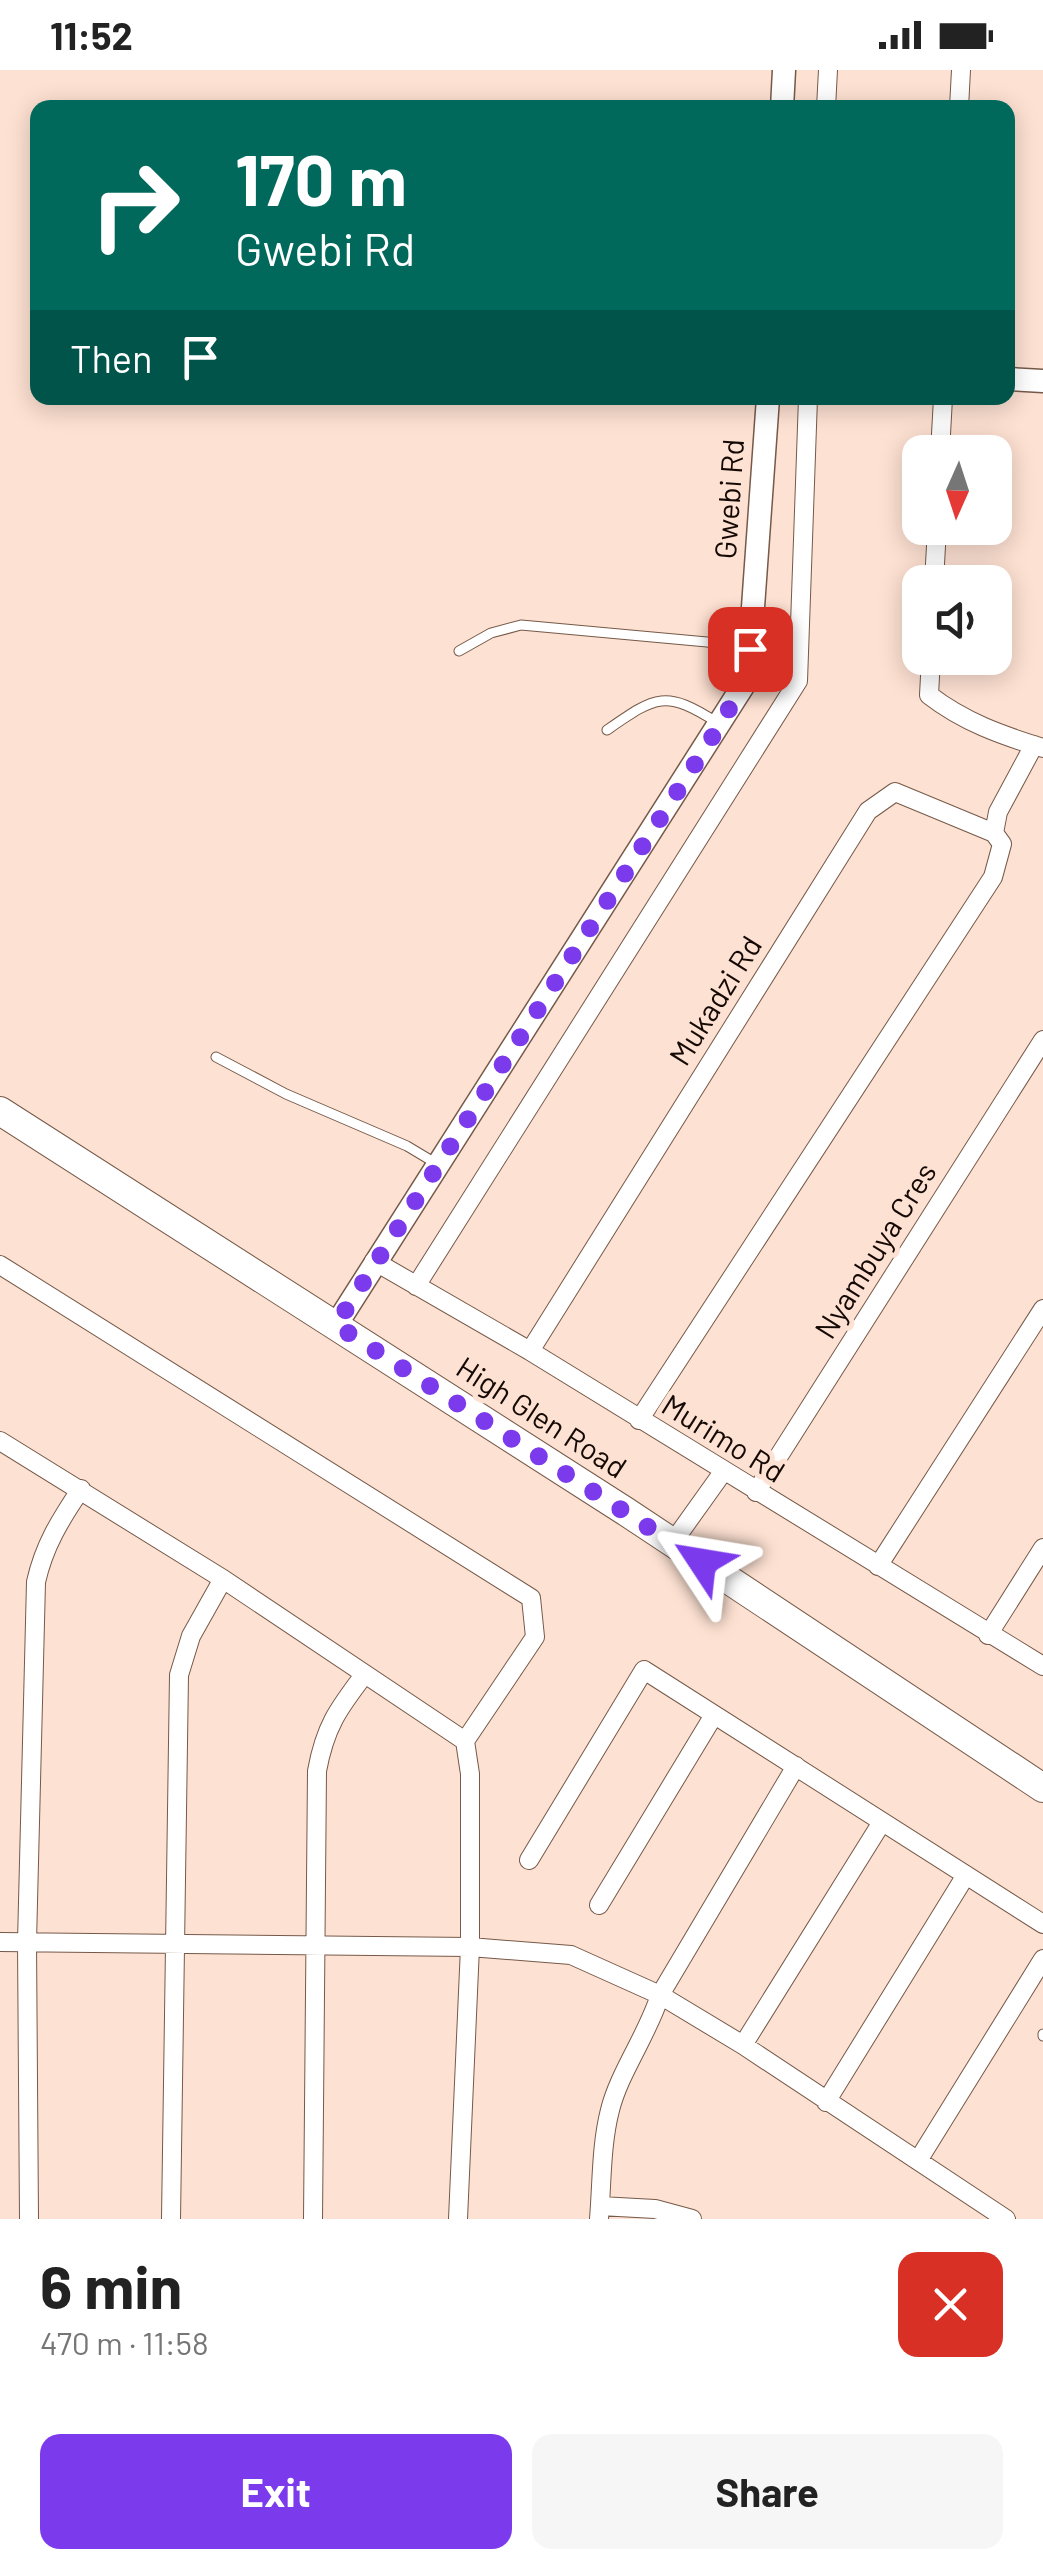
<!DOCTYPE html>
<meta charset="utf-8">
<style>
body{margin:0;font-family:Barlow,sans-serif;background:#f6f6f6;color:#222;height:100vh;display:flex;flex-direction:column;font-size:38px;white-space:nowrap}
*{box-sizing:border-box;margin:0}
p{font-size:32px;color:#767676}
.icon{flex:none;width:55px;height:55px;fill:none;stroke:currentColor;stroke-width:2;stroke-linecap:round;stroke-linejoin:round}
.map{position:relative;height:2149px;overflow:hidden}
.sheet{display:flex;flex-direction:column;background:#fff;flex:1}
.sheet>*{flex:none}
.guide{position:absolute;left:30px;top:30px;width:985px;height:305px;border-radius:20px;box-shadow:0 5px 25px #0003;background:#00695c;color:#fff;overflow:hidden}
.needle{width:65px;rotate:183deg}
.fabs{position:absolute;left:902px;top:365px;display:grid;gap:20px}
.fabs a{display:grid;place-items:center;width:110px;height:110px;border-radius:20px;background:#fff;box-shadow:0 5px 25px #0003;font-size:50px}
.pin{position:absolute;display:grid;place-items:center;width:85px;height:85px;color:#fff;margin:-42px;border-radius:20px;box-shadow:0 5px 15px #0006}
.me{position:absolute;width:110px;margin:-55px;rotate:303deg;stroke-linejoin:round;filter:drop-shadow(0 0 8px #0008)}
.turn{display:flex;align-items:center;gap:35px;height:210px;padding:0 40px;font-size:45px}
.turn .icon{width:130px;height:130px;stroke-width:2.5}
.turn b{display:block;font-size:70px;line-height:85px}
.then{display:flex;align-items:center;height:95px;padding:0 40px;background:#0003;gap:20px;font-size:38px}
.round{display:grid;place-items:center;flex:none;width:105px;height:105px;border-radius:20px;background:#f6f6f6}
.summary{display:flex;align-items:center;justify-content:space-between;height:170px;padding:0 40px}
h1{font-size:60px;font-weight:700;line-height:75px}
.primary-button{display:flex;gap:20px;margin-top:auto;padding:20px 40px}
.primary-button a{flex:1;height:115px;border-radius:20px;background:#7c3aed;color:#fff;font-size:40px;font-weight:700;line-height:115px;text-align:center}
.primary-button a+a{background:#f6f6f6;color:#222}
.status{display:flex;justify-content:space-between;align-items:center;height:70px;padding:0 50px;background:#fff;direction:ltr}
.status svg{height:28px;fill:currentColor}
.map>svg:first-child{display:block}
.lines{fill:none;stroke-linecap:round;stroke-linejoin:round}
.lane-casing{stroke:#765948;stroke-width:11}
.street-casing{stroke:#765948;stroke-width:20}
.secondary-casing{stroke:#765948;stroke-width:25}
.primary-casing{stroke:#765948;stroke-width:30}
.lane{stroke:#fff;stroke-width:9}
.street{stroke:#fff;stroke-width:18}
.secondary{stroke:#fff;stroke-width:22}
.primary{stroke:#fff;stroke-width:28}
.route{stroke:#7c3aed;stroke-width:18;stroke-dasharray:0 32.4}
.labels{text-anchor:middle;stroke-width:10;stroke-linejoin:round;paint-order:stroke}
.street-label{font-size:30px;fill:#140904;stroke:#fde1d2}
</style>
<div class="status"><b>11:52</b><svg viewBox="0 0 49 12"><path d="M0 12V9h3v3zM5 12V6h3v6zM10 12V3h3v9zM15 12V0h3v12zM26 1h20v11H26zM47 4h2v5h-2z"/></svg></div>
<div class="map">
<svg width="1043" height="2149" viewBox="0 0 1043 2149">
<rect width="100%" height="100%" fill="#fde1d2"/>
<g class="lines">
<defs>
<path id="lane" d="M459,581L491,563L521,555L707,572L747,578
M607,660C656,626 665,619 718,653
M216,987L286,1024L407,1076L437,1094
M1043,1964V1966"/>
<path id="street" d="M826,38L828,0
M959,38L961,0
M940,382L943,328
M934,512L937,458
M931,588L929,625C964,652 1001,665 1043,678
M994,763L998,742L1034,675
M374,1191L530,1281L1043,1596
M0,1195L531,1528L535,1567L465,1671
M416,1216L798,611L808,328
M530,1281L868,741L895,722L994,763L1002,774L993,807L639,1350
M0,1371L223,1509L465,1671L470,1704V1877L458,2149
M756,1422L1043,970
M673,1472L723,1402
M878,1496L1043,1239
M988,1565L1043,1478
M529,1790L644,1600L1043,1854
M599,1835L714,1645
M0,1872L470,1877L571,1885L660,1925L743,1975L1006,2149
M743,1975L882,1752
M826,2032L966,1805
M919,2089L1043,1889
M600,2136L655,2139L692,2149
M29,2149L27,1872L36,1512C44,1476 60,1450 81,1419
M171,2149L179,1605L191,1566L223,1509
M313,2149L317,1701C325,1657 338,1639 364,1605
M599,2149C602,2113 601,2075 610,2040C619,2003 648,1964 660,1925L796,1696"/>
<path id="secondary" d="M782,38L784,0
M1008,309L1043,311
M336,1255L743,616L750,579L768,328"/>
<path id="primary" d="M0,1041L625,1441L1043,1718"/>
</defs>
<!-- lane casing -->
<use href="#lane" class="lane-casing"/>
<!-- street casing -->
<use href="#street" class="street-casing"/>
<!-- secondary casing -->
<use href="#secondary" class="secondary-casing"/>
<!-- primary casing -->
<use href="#primary" class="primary-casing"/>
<!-- lane -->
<use href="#lane" class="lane"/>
<!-- street -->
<use href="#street" class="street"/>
<!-- secondary -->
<use href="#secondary" class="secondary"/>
<!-- primary -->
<use href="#primary" class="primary"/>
</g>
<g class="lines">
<!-- route -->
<path class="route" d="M702,1492L336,1255L720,655L742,616L750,579"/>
</g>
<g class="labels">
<!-- street labels -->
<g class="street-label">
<text transform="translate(730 429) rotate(-86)" y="10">Gwebi Rd</text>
<text transform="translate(716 931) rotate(-58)" y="10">Mukadzi Rd</text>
<text transform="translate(876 1181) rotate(-58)" y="10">Nyambuya Cres</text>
<text transform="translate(541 1348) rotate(33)" y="10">High Glen Road</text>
<text transform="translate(723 1369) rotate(32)" y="10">Murimo Rd</text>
</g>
</g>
</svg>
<div class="fabs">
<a><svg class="needle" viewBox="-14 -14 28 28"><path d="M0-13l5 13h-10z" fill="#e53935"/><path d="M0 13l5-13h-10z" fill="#767676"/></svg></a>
<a><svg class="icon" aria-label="sound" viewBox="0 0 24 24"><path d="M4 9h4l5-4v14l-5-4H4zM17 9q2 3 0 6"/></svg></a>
</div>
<div class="pin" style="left:750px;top:579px;background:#d93025"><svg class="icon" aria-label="arrive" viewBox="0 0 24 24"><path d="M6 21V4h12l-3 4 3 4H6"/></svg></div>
<svg class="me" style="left:702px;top:1492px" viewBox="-20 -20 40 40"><path d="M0-17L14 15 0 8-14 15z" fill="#7c3aed" stroke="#fff" stroke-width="4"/></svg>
<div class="guide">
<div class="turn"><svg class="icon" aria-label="right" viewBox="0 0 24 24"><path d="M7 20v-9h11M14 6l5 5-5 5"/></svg><div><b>170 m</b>Gwebi Rd</div></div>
<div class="then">Then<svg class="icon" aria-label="arrive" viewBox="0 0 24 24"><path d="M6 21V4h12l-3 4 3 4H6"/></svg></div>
</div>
</div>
<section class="sheet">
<div class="summary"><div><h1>6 min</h1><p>470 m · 11:58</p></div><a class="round" style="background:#d93025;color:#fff"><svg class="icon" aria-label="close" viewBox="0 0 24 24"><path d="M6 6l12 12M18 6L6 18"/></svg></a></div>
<div class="primary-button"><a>Exit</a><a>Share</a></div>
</section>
